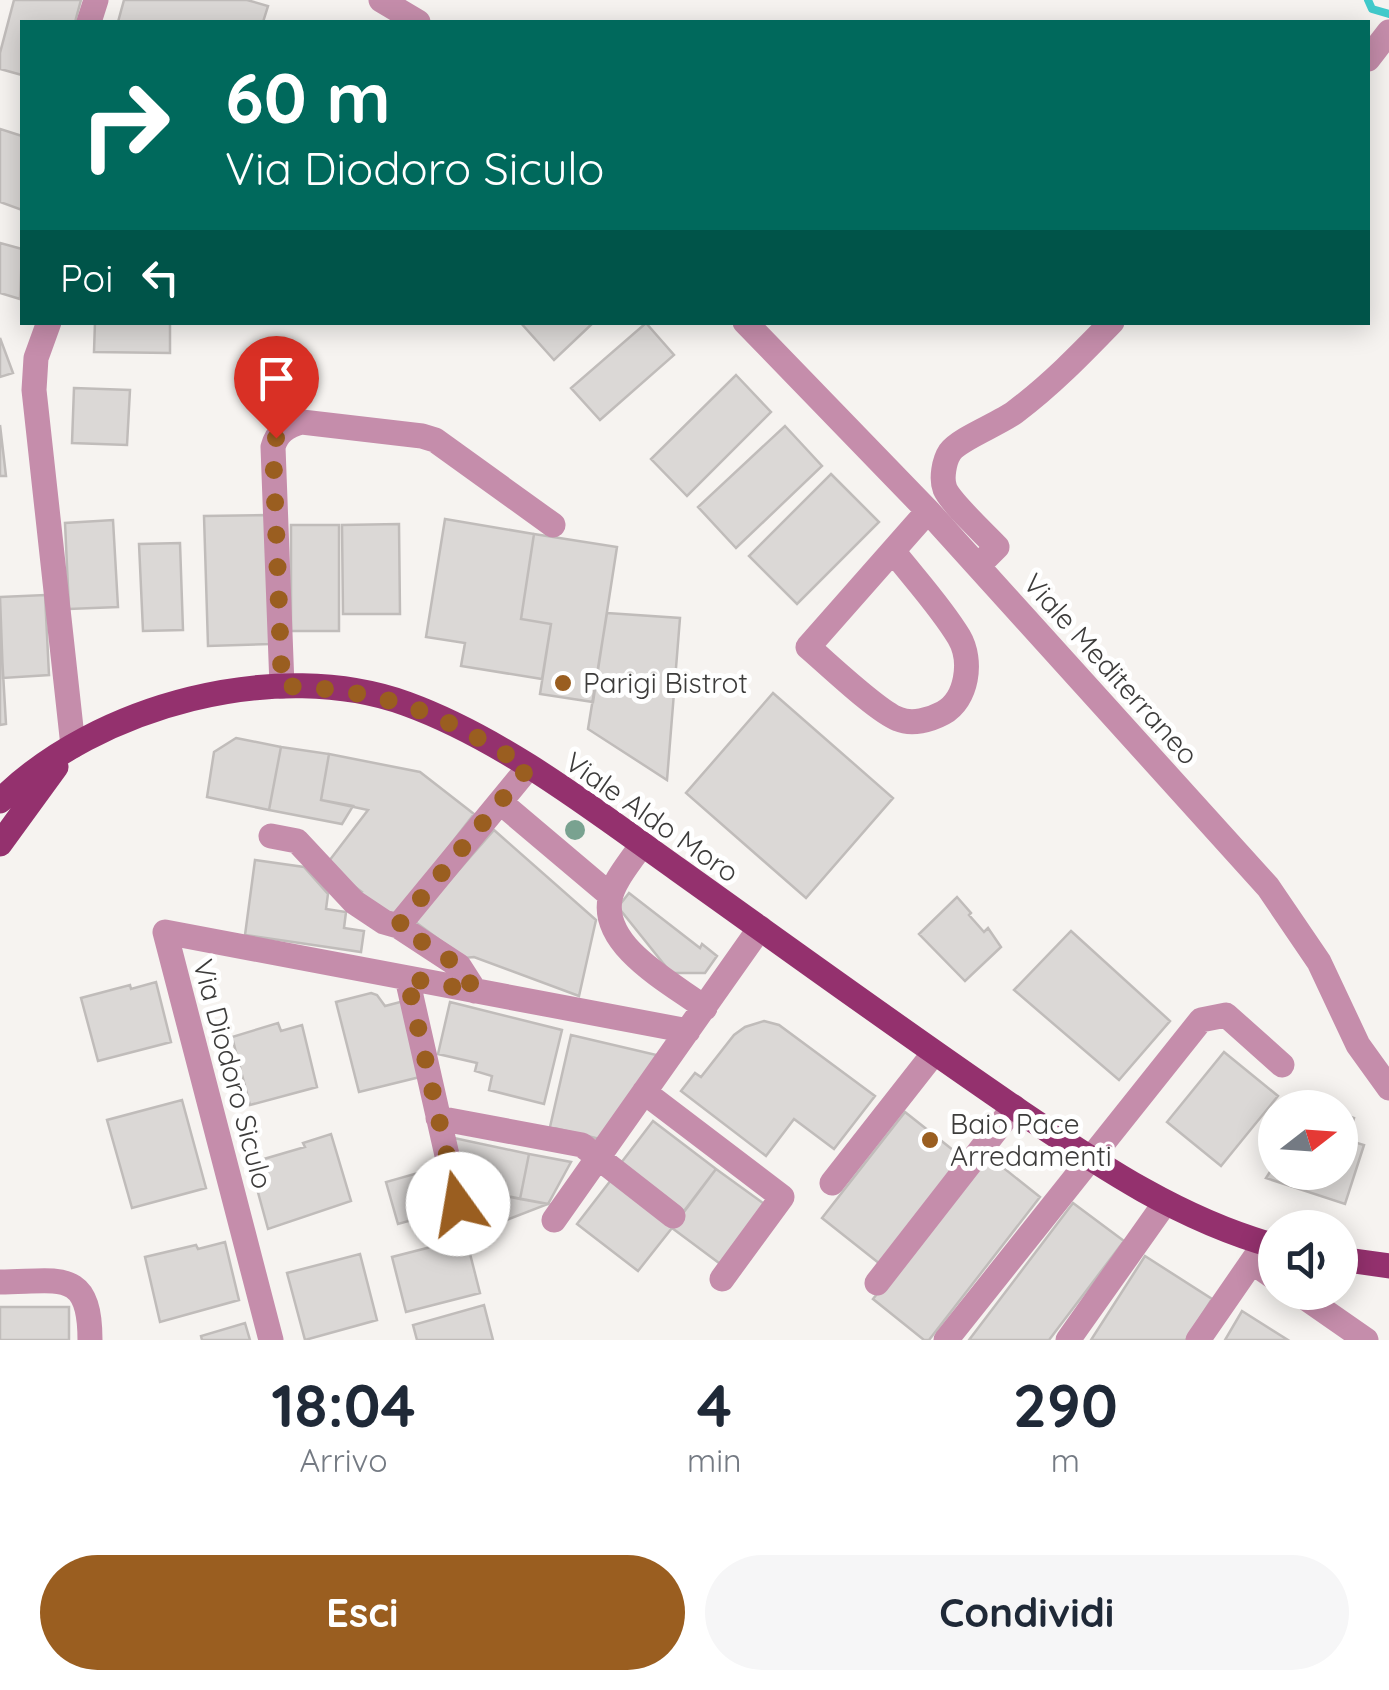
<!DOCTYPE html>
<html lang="it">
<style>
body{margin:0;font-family:Quicksand,sans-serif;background:#f6f6f7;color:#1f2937;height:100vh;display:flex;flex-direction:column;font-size:38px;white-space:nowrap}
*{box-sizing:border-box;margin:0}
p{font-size:32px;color:#747a83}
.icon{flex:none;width:55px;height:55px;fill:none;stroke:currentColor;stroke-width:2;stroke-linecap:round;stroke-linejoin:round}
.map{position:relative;height:1340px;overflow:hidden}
.sheet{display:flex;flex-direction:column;background:#fff;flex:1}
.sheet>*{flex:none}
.hud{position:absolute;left:20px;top:20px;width:1350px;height:305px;border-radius:0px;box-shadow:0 5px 25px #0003;background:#00695c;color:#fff;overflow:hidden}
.needle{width:65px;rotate:73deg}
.tools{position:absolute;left:1258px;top:1090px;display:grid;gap:20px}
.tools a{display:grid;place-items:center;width:100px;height:100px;border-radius:50%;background:#fff;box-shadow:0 5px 25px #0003;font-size:50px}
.pin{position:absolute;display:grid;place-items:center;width:85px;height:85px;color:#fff;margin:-102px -42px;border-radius:50% 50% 50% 0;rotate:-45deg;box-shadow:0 0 10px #0007}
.pin .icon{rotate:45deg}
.me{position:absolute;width:110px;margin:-55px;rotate:347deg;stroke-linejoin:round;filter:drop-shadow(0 0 8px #0008)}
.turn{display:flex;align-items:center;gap:35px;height:210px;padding:0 40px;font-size:45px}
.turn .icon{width:130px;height:130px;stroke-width:2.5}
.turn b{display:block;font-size:70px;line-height:85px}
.then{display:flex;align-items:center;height:95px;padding:0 40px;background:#0003;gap:20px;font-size:38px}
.eta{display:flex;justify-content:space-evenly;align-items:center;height:170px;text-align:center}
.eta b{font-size:60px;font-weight:800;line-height:70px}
.primary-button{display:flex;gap:20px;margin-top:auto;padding:20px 40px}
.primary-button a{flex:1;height:115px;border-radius:60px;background:#9a5e20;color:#fff;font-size:40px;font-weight:800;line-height:115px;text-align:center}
.primary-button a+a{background:#f6f6f7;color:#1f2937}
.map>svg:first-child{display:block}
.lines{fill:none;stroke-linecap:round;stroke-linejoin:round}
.stream{stroke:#41cacb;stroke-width:8}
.building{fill:#dbd8d6;stroke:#c0bcba;stroke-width:2.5}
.minor{stroke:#c58dab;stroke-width:25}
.major{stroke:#94316e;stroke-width:25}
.tree{fill:#79a290}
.route{stroke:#9a5e20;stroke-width:18;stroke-dasharray:0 32.4}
.poi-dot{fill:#9a5e20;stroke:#fff;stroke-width:4}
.labels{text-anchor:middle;stroke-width:10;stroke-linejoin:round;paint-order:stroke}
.street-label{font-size:28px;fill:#3d3c3b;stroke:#fff}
.poi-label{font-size:28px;fill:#3d3c3b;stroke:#fff;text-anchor:start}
</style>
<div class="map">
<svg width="1389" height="1340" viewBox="0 0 1389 1340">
<rect width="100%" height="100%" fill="#f6f3f0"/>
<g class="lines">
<!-- stream -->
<path class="stream" d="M1368,0L1372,9L1389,14"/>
</g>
<!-- building -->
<path class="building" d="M14,0H81L75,22H22V75L0,69V53Z
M124,0H247L268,6L263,22H118Z
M0,129L22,136V210L0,202Z
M0,243L22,249L20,299L0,293Z
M95,322H170V353L94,352Z
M520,322H594L554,360Z
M646,323L674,355L600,420L571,388Z
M0,338L13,373L0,377Z
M736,375L771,412L687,496L651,459Z
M74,388L130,390L127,445L72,443Z
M0,425L6,476H0Z
M785,426L822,466L736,548L698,507Z
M831,474L879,522L797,604L749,556Z
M266,515L270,644L208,646L204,516Z
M445,519L534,534L521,619L551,624L542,679L461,666L465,643L426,637Z
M113,520L118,607L69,609L65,523Z
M399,524L400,614H343L342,525Z
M291,525H339V631H291Z
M534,534L617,547L593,702L540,694L551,624L521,619Z
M180,543L183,630L143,631L139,544Z
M45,595L49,675L3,678L0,597Z
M607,613L680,618L667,780L588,729Z
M0,621L6,724L0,725Z
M773,693L893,798L806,898L686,793Z
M236,738L281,747L269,810L207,797L214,752Z
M281,747L329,754L321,800L353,806L342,824L269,810Z
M329,754L420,772L474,814L391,922L359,897L362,892L326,865L368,810L321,800Z
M494,830L596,920L579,996L474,957L464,958L414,921Z
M255,860L304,867L328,894L326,909L346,912L344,928L364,931L361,952L245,935Z
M629,893L700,948L702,944L717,956L705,973H671L618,907Z
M957,897L971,913L969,915L984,932L988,928L1001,947L965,981L919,934Z
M1071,931L1170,1021L1119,1080L1014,990Z
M156,982L171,1042L98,1061L81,998L130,985L131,989Z
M371,993L377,995L385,1006L404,1001L424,1076L359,1092L336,1002Z
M450,1002L562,1030L544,1104L489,1090L492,1076L475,1071L477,1063L438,1054Z
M764,1021L779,1025L875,1096L834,1149L794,1119L766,1156L681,1091L695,1073L701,1077L734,1035L745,1027Z
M278,1023L281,1031L302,1025L317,1087L250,1105L232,1037Z
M571,1035L665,1057L604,1140L550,1127Z
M1224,1052L1278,1096L1221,1166L1167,1122Z
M182,1100L206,1188L132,1208L107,1120Z
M905,1112L963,1158L880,1264L822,1218Z
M1340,1113L1354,1118L1347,1140L1364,1145L1345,1204L1266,1178L1275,1164V1172H1340Z
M653,1121L716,1169L684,1211L621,1163Z
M331,1134L351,1201L268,1229L250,1163L305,1147L303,1143Z
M454,1138L529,1154L520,1199L466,1188Z
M529,1154L571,1162L548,1204L520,1199Z
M986,1154L1040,1197L929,1340H924L873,1299Z
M432,1169L444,1211L398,1224L386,1182Z
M716,1169L767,1206L723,1266L672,1228Z
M611,1180L672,1228L638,1271L577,1224Z
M466,1188L548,1204L478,1231Z
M1073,1203L1124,1241L1049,1340H969Z
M466,1238L480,1293L406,1312L392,1257Z
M225,1242L239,1300L160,1322L145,1257L196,1245L198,1249Z
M360,1254L377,1320L305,1340L287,1273Z
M1145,1256L1212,1299L1186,1340H1091Z
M484,1305L493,1340H417L413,1325Z
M0,1307H69V1340H0Z
M1242,1311L1288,1340H1225Z
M245,1323L250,1340H202L201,1336Z"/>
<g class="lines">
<!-- minor -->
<path class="minor" d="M381,0L418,22
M89,22L96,0
M1368,59L1389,32
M49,322L36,358L34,390L73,746
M745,322L928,511L1268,887L1319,962L1358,1045L1389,1088
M893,551C915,579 941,607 959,637C973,661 967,700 943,713C930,720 912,725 898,719C877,711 828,664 808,647L928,511
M978,566L997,547C985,534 951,503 945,489C941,479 944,461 950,452C959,439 999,424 1015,412C1051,385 1081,354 1112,322
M282,686L273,447C277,432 287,426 302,422L422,436L435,440L553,525
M500,802L610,895
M271,836L297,841L354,902L384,922L398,926L459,966L475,991
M642,844C632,860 613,881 610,899C601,947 672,983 705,1008
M398,926L528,768
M407,978L458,1204
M644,1092L782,1197L722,1279
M438,1118L582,1145L673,1216
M832,1183L934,1053
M554,1220L760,928
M1252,1262L1275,1278
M0,1282C58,1282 90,1267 90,1340
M877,1283L1014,1107
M1297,1292L1366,1340
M271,1340L165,932L688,1031
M946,1340L1201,1020L1226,1015L1282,1065
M1068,1340L1165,1203
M1198,1340L1265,1243"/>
<!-- major -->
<path class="major" d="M0,801C96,705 278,657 407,704C503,739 594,810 677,869C792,951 906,1034 1022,1113C1102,1167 1181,1220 1275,1246
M0,844L56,767
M1340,1259L1389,1266"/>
</g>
<!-- trees -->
<circle class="tree" cx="575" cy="830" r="10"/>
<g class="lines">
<!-- route -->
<path class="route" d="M276,438L273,447L282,686C387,690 440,712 528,768L398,926L459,966L475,991L407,978L458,1204"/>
</g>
<!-- markers -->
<g class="poi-dot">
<circle cx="563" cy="683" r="10"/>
<circle cx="930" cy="1140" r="10"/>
</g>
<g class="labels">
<!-- street labels -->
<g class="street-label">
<text transform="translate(1111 669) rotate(48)" y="10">Viale Mediterraneo</text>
<text transform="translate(652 817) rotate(35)" y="10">Viale Aldo Moro</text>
<text transform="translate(233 1074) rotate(75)" y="10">Via Diodoro Siculo</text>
</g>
<!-- poi labels -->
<g class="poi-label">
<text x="583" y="693">Parigi Bistrot</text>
<text x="950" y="1134">Baio Pace<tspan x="950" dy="32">Arredamenti</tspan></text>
</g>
</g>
</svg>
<div class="tools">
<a><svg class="needle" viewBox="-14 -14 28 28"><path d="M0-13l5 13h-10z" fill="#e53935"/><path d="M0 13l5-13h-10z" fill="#747a83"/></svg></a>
<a><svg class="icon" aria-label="sound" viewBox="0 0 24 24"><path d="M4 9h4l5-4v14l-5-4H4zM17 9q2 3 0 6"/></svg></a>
</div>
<div class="pin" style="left:276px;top:438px;background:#d93025"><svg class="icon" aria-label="arrive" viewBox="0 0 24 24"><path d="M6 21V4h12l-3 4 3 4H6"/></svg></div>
<svg class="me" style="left:458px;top:1204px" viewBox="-20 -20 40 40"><circle r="19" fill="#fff"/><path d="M0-13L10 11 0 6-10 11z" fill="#9a5e20"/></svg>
<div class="hud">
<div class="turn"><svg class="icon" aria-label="right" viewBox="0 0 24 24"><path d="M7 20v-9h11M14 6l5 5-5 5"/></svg><div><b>60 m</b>Via Diodoro Siculo</div></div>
<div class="then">Poi<svg class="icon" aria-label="left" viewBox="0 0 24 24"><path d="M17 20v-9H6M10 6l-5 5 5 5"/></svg></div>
</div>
</div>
<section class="sheet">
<div class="eta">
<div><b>18:04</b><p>Arrivo</p></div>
<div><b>4</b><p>min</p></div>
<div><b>290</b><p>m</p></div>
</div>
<div class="primary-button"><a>Esci</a><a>Condividi</a></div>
</section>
